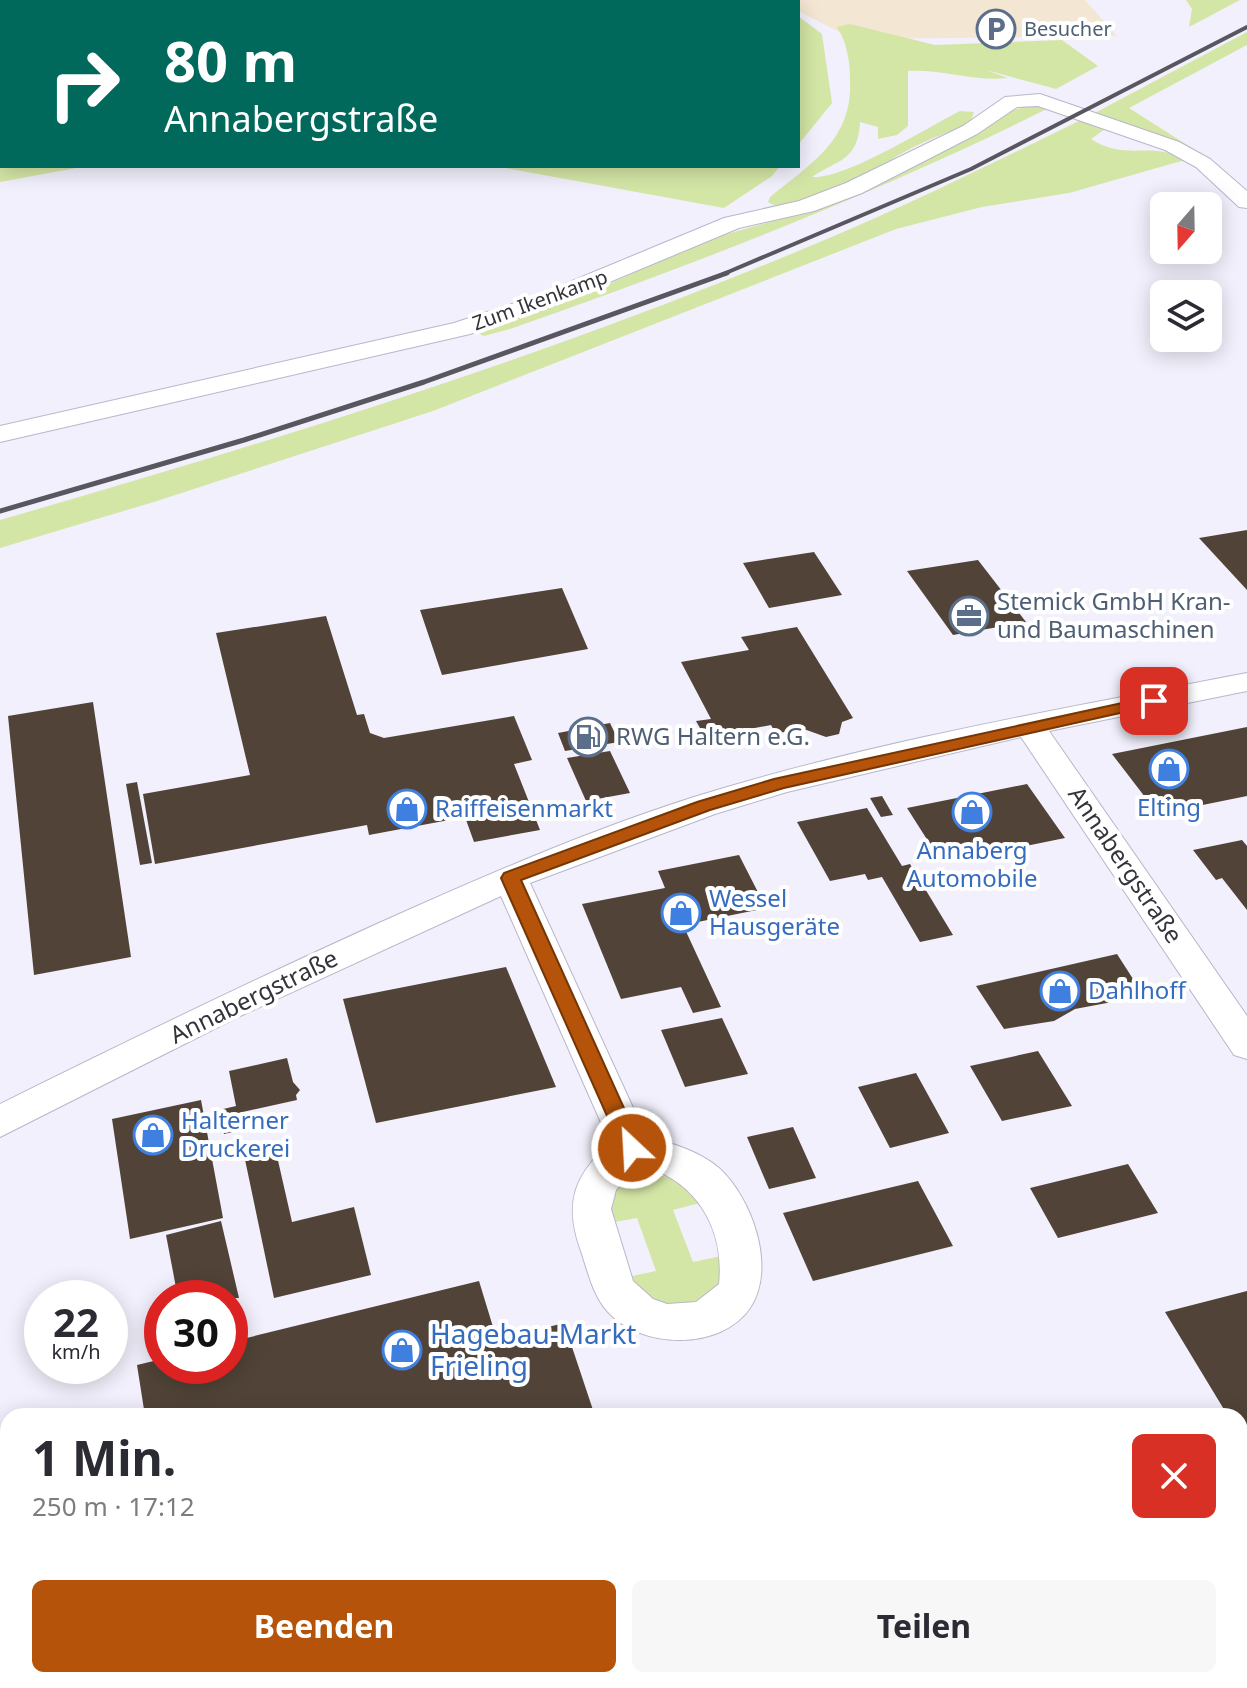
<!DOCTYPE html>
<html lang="de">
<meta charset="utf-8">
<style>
body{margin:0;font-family:"Noto Sans",sans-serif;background:#f7f7f7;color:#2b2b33;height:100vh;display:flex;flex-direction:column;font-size:30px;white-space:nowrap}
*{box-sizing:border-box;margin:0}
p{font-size:26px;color:#7c7c81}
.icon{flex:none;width:44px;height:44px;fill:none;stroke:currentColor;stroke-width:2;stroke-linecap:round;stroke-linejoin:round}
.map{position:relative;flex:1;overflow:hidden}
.panel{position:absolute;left:0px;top:1408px;width:1248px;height:280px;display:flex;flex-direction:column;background:#fff;border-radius:24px 24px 0 0;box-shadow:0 4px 20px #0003}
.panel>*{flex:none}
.banner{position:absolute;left:0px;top:0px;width:800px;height:168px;box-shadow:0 4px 20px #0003;background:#00695c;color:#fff;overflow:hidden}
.needle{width:52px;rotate:200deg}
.controls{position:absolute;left:1150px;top:192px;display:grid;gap:16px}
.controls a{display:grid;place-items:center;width:72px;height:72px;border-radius:12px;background:#fff;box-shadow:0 4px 20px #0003;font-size:40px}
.speed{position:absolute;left:24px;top:1280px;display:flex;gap:16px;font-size:40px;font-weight:700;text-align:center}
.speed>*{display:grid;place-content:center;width:104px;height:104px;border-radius:50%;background:#fff;box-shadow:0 4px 20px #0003;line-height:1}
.speed small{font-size:20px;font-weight:400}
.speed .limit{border:12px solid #d22;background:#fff;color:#111}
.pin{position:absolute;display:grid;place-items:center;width:68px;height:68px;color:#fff;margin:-34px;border-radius:16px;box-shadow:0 4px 12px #0006}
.me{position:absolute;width:88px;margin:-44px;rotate:335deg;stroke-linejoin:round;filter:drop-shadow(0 0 6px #0008)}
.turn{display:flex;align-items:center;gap:28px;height:168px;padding:0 32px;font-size:36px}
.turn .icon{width:104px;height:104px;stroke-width:2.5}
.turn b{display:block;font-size:56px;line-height:68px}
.round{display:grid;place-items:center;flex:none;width:84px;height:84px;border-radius:12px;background:#f7f7f7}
.head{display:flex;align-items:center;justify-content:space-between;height:136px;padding:0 32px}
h1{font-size:48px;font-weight:700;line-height:60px}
.cta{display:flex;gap:16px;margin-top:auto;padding:16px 32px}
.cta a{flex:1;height:92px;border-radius:12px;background:#b45309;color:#fff;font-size:32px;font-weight:700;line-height:92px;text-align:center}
.cta a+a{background:#f7f7f7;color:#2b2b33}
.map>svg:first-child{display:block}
.commercial{fill:#f3e6d2}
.green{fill:#d4e6a6}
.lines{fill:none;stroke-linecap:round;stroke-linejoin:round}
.stream{stroke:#6c9abf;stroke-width:12}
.building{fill:#514337}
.street-casing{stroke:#b8b6c9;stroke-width:2}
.street{fill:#fff;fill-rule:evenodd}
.rail-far1{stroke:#585760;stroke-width:4}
.rail{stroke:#585760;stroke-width:5}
.route{fill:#b45309;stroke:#753606;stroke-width:2}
.labels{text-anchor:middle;stroke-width:8;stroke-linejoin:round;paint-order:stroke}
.far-service-label{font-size:20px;fill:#4e5e75;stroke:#fff;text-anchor:start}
.far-street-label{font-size:20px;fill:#34333b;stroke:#fff}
.service-label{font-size:24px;fill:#4e5e75;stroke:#fff;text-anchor:start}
.shop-label{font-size:24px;fill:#366cbe;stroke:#fff;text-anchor:start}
.street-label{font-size:24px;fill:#34333b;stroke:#fff}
.near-shop-label{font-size:28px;fill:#366cbe;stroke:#fff;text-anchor:start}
</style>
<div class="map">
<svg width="1247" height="1688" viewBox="0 0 1247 1688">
<rect width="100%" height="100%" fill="#f1f0fc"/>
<!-- commercial -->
<path class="commercial" d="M776,0H1085L1117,36L853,39L798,11V2Z"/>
<!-- green -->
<path class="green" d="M0,0H769L773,2H2V166H87L0,182Z
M1186,0H1240L1189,27L1192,9Z
M798,16L822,34L832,103L798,145Z
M850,24L935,45L1062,40L1098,66L1056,89L986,70L1008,78C975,82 942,69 908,71V126L897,135L878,139V127L860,122C858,161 839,159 812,177C844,180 928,127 960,111L974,112L970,123C950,132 928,139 908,150C879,165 798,222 768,202L770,197C812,163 853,139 850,80C850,61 847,43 837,27Z
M1247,32V45L1129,108L1206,157L1091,115Z
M1030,105L1049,108C873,195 696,264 510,329L484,336L473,331L598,289L706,240L833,204L982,131L1011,111Z
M1087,117L1108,127L1091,139C1126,162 1151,140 1185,160L1069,193L982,207L896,229L433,411L157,501L0,548V520C267,443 533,361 791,254C892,213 989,165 1087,117Z
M495,166H780L772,176L724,208Z
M653,1174L676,1179L700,1203L673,1210L693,1262L721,1256L723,1281L699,1304L658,1306L628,1277L656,1271L637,1218L609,1223V1201L619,1184Z
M1240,1621H1247V1688H1076L1091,1680H1240Z
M914,1680H1026L1011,1688H900Z"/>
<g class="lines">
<!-- stream -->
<path class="stream" d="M1240,1657H1247
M1134,1688L1147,1680"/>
</g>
<!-- building -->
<path class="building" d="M1247,530V590L1199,538Z
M814,552L842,595L769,608L743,563Z
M978,560L1026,622L953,635L907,571Z
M562,588L588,649L442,675L420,610Z
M326,616L357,715L364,714L370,733L384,738L514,716L532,760L514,764L540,830L474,842L465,817L369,835L367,825L155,864L143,794L250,775L216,633Z
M797,627L853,718L842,722L839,734L826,737L801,728L776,734L771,725L739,731L744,740L724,744L705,737L696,721L711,719L681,662L749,650L741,637Z
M93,702L131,957L34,975L8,716Z
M610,723L619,742L565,751L558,733Z
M1247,727V796L1158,814L1112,754Z
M610,751L630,793L586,801L567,758Z
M137,782L152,863L140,865L126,784Z
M1027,784L1065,838L942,863L907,808Z
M882,796L893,815L881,817L870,798Z
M867,808L902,866L910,864L953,935L920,942L882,877L868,880L865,874L830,881L797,822Z
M1242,840L1247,846V910L1222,878L1216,880L1193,850Z
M739,855L766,908L683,925L721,1007L693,1013L681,987L621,999L582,904L665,888L658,871Z
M1117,954L1144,996L1075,1009L1054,1021L1004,1029L976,986Z
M506,967L556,1087L376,1123L343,999Z
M722,1018L748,1074L685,1087L661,1030Z
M1038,1051L1072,1106L1002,1121L970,1066Z
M287,1058L293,1082L300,1090L296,1095L297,1100L238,1113L241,1130L224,1134L219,1110L236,1106L229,1071Z
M916,1073L949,1133L890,1148L858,1087Z
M201,1100L223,1218L130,1239L112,1119Z
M793,1127L816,1178L769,1189L747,1137Z
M274,1143L292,1222L354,1207L371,1275L274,1298L243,1150Z
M1128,1164L1158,1213L1058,1238L1030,1188Z
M918,1181L953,1246L813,1281L783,1213Z
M221,1221L239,1298H178L166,1235Z
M479,1281L497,1340L564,1323L595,1416H145L137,1365L162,1359V1366H230V1342Z
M1247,1291V1448L1240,1436V1416H1228L1165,1312Z
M163,1680H552L554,1688H164Z"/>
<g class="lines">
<defs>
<path id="street" d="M1040,94L1179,142L1210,159L1247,191V208L1239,207L1196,167L1165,150L1038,106L1017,107L977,134L862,193L814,211L739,228L552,306L470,334L0,442V426L454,323L536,296L724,218L799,201L846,183L963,126L1005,97Z
M1247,673V691L1049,731L1247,1016V1059L1234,1055L1021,737L787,792L715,814L530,883L646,1136C671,1143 699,1151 719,1168C752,1198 777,1268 750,1308C721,1351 641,1349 608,1312C593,1296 588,1272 581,1251C564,1205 573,1176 610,1143L501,896L236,1018L0,1137V1104C125,1042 251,981 379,923C482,877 587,831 694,797C874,741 1062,709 1247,673ZM638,1165C695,1178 725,1227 719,1284L696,1302L667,1304L653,1299L633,1281L611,1209L616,1190Z"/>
</defs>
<!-- street casing -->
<use href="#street" class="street-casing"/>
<!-- street -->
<use href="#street" class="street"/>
<!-- rail-far1 -->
<path class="rail-far1" d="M721,275L971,169L1247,27"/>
<!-- rail -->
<path class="rail" d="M0,511L244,440L424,382L727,273"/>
</g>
<!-- route -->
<path class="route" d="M1154,696L1162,701L1160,704L784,788L710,810L521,880L642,1148L639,1154H624L501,878L504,873L697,802L774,779Z"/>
<!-- icons -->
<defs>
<symbol id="parking-ring" viewBox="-11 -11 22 22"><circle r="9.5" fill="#fff" stroke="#5c6f8a" stroke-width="1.5"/><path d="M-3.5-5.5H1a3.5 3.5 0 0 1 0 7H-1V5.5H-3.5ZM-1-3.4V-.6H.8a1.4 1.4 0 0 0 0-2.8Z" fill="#5c6f8a"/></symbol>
<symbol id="office-ring" viewBox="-11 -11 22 22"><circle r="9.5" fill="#fff" stroke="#5c6f8a" stroke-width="1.5"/><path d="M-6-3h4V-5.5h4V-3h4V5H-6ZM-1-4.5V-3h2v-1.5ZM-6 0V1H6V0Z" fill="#5c6f8a"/></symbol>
<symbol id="fuel-ring" viewBox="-11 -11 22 22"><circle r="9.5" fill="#fff" stroke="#5c6f8a" stroke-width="1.5"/><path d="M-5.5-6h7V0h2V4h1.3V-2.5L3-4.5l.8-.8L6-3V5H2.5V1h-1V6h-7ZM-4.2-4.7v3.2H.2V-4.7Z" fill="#5c6f8a"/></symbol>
<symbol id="shop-ring" viewBox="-11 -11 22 22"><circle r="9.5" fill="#fff" stroke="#3f7fe0" stroke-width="1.5"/><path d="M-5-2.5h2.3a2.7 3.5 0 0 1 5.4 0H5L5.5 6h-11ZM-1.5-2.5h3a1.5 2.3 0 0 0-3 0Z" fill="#3f7fe0"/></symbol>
</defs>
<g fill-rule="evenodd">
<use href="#parking-ring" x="974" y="7" width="44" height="44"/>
<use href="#office-ring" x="947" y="594" width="44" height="44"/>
<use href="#fuel-ring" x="566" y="715" width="44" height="44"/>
<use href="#shop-ring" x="1147" y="747" width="44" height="44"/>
<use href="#shop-ring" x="385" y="787" width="44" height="44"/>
<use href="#shop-ring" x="950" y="790" width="44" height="44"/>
<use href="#shop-ring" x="659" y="891" width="44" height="44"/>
<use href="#shop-ring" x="1038" y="969" width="44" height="44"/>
<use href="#shop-ring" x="131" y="1113" width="44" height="44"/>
<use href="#shop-ring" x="380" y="1328" width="44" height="44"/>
</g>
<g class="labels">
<!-- far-service labels -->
<g class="far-service-label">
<text x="1024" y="36">Besucher</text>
</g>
<!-- far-street labels -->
<g class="far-street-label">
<text transform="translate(540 300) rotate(-20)" y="7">Zum Ikenkamp</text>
</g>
<!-- service labels -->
<g class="service-label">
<text x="997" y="610">Stemick GmbH Kran-<tspan x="997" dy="28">und Baumaschinen</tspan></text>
<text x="616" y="745">RWG Haltern e.G.</text>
</g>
<!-- shop labels -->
<g class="shop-label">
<text x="1169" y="816" text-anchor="middle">Elting</text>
<text x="435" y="817">Raiffeisenmarkt</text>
<text x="972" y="859" text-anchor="middle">Annaberg<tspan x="972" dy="28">Automobile</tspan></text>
<text x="709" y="907">Wessel<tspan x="709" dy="28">Hausgeräte</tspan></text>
<text x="1088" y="999">Dahlhoff</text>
<text x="181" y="1129">Halterner<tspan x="181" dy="28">Druckerei</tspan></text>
</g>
<!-- street labels -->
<g class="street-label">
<text transform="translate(1125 865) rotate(56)" y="8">Annabergstraße</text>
<text transform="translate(254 997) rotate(-26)" y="8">Annabergstraße</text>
</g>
<!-- near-shop labels -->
<g class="near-shop-label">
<text x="430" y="1344">Hagebau-Markt<tspan x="430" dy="32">Frieling</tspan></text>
</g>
</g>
</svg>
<div class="controls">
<a><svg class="needle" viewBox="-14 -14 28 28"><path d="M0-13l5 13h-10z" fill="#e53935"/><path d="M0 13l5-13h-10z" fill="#7c7c81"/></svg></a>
<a><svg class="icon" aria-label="layers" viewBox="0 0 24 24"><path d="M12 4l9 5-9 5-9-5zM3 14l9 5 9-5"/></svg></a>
</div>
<div class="speed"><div>22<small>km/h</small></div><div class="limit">30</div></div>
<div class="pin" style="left:1154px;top:701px;background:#d93025"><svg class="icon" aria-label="arrive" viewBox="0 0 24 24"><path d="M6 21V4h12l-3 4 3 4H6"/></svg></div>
<svg class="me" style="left:632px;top:1148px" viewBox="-20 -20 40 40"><circle r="17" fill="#b45309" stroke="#fff" stroke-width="3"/><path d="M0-11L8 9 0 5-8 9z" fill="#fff"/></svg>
<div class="banner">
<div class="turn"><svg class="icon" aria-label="right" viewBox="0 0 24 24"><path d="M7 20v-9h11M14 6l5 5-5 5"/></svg><div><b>80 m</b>Annabergstraße</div></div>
</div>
<section class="panel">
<div class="head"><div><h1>1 Min.</h1><p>250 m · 17:12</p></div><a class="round" style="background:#d93025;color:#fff"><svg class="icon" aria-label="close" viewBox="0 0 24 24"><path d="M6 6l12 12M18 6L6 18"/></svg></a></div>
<div class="cta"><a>Beenden</a><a>Teilen</a></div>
</section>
</div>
